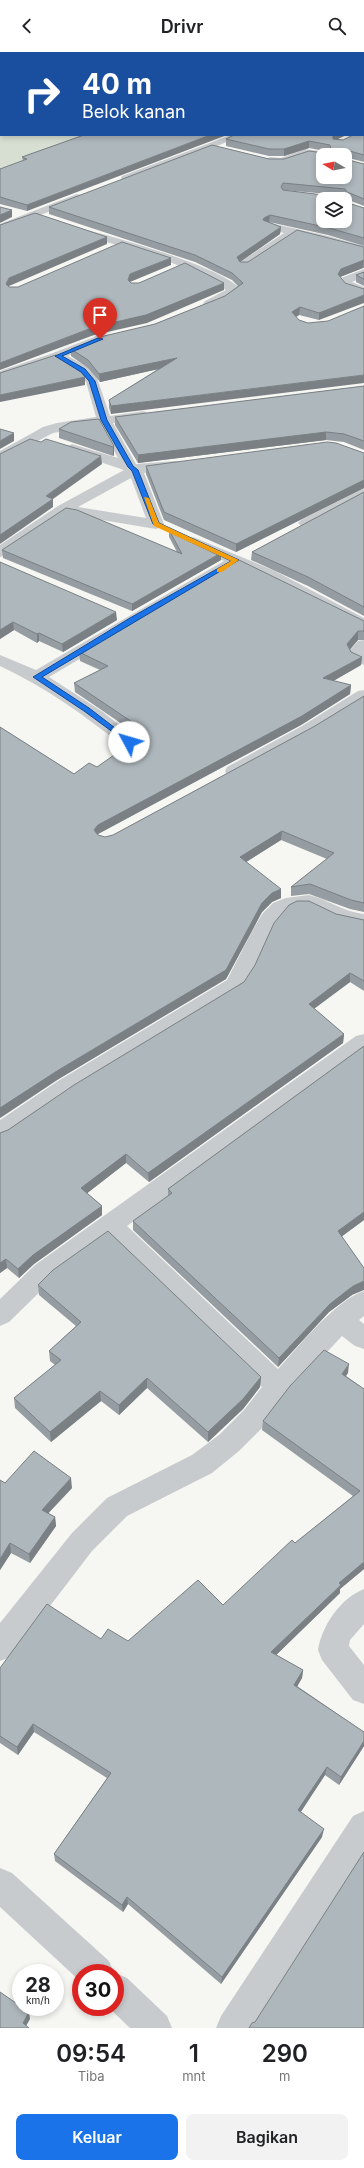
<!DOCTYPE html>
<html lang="id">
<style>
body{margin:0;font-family:Inter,sans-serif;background:#f2f2f2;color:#202124;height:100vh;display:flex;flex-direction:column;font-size:15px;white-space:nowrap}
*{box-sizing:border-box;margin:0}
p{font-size:13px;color:#757577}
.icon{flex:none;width:22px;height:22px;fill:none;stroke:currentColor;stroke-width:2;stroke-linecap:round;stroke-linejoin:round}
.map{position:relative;height:1976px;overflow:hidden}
.side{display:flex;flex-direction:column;background:#fff;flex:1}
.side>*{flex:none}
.top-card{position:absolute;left:0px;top:0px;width:364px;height:84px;box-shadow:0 2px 6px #0003;background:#1a4fa0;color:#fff;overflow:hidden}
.needle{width:26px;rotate:280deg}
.tools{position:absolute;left:316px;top:96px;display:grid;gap:8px}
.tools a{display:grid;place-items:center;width:36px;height:36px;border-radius:8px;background:#fff;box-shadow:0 2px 6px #0003;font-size:20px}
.speed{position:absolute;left:12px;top:1912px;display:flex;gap:8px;font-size:20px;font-weight:700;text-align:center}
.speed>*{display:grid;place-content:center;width:52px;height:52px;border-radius:50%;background:#fff;box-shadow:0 2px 6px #0003;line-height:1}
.speed small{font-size:10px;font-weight:400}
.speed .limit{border:6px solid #d22;background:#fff;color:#111}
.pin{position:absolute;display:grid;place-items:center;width:34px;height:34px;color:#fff;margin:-41px -17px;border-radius:50% 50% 50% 0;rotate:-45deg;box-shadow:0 0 4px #0007}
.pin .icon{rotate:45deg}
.me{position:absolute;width:44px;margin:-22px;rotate:309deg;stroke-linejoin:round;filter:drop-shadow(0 0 3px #0008)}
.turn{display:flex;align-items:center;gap:14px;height:84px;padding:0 16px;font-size:18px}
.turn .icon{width:52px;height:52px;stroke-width:2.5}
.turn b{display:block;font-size:28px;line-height:34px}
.eta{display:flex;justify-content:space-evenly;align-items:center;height:68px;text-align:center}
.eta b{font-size:24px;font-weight:600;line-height:28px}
.action{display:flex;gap:8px;margin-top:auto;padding:8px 16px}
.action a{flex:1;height:46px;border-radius:8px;background:#1a73e8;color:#fff;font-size:16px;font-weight:600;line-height:46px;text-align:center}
.action a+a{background:#f2f2f2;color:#202124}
header{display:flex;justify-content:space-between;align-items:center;height:52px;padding:0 16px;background:#fff;font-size:18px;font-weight:600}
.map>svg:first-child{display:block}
.green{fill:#d7dfd3}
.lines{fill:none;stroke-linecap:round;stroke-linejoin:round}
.minor{fill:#c8cbce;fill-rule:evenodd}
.wall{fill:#969da2;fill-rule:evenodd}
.shaded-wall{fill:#7a8084}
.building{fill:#aeb7bc;stroke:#7a8084}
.route{fill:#1a73e8;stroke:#114b97}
.slow{fill:#f59e0b}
</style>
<header><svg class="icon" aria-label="back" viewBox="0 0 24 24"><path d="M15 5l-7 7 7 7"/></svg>Drivr<svg class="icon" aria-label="search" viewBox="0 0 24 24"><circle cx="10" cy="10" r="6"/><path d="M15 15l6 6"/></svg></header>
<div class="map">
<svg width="364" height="1976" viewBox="0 0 364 1976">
<rect width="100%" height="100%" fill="#f6f6f2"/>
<!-- green -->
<path class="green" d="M0,59L1,83H94L0,120Z"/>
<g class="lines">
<!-- minor -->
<path class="minor" d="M231,83H245L130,128H122L121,126L122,124Z
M305,97L325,100L330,103H323V106C318,105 312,103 307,103C295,104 276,121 265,108L270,105L281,106Z
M77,142L81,143L82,145L81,147L0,179V172Z
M270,171L328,184L364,194V201L296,183L248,216H240L238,213L240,210L284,181L266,176L264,174Z
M79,176C109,183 226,216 241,238L213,255H205L203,252L205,249L226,238C183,209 125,196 75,181L73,179L75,177Z
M364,217V225L352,230L364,235V243L345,237L339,229L341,226Z
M99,283L104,284L105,287L104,290L68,304L88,315L97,326L110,364L144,359L151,363L144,367L113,371L136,412L175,409L180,410L182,413L180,416L175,417L144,421L164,472L161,475L156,477L66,462L6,503L0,505V493L58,454L124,418L67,399L65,396L72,392L118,406L100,373L53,381L0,409V399L43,375L57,371L96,365L86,330L78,321L57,309L0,327V319L53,301ZM131,426L146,466L78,455Z
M364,436V446L311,474H301L298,471L301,468Z
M193,485L275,519L364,566V578L280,534L237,514L49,625L103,660L135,686L138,690L135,694L129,695L123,694C84,663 45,635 0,614V603L36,618L224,509L188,493L185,490L188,487Z
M364,588V613L351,607L348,600L358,589Z
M364,638V651L314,682L241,723L234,725L227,723L225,719L227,715L302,674L358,639Z
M309,843C329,848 344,860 364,862V876L336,870L309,857H296L288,861L272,879L253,922L243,938L74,1041L8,1086L0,1089V1068L58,1029L227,928L252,879L263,861L273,851L286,846Z
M364,982V1001L127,1174L278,1317C299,1294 336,1248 364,1239V1264L359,1268L364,1272V1297L355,1294L342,1284L288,1342L264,1374L239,1399L212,1421L127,1464L92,1499L11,1605L0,1609V1571L72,1481L107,1446L192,1403L219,1383L244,1358L262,1335L109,1187L53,1227L9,1270L0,1274V1247L35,1213L356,984Z
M364,1537V1572L350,1588L349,1594L364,1613V1652L353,1648L322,1608L318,1598C322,1573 341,1546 364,1537Z
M364,1759V1804L253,1976H216L221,1964L353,1764Z
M0,1816L12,1821L109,1909L114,1921H81V1930L0,1855Z
M115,1921L127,1926L167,1964L172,1976H130L108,1955H115Z"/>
</g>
<!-- wall -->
<path class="wall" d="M364,0V34L363,35V36H364V110L345,105L323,103L364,112V154L346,147L344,144L323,147L364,156V194L328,183L269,170L281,175L280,182L240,210H248L364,195V216H363L340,225L319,268L299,263L111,362L109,356V348L158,317L100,330L88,316L71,304V297L155,272L225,244L238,234L232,228L195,210L49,162V155L269,107H284L324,101L325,99L309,96L284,104H269L226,94V87L234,83H346L337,87L343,88L363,83V1ZM283,138L328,142H331L323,143Z
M0,20H1V58H0Z
M84,83L27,159L0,152V117L23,109L22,105Z
M364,220V234L356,230V223Z
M364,334V398L344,390L326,388L138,411L115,373V365Z
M59,377L114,394V403L113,404L59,386Z
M364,401V436L236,500L164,468L146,422V414Z
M364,440V564L308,534L251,508L252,500Z
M169,478L221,501V508L132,559L3,506L2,498L177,500L169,485Z
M0,511L117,568L63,600L39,589L37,591L14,578L0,587Z
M364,569V588H358L350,597L351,600L362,605L361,613L333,629L351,633L350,642L301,673L98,782V783L105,785L113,783L315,674L364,644V860L350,857L309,842L291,844V835L327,807L281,788L246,810L281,846L272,850L262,860L226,927L57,1028L0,1066V675L74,722L97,715L141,685L75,640L74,631L100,618L80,609L79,600Z
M336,862L364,868V939L350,930L314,957L344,982L343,991L149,1130L126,1111L87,1141L102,1154V1163L34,1212L19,1226L7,1216L0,1221V1081L8,1078L244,930Z
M364,994V1168L342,1184L352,1243L329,1260L278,1315L133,1178V1169L168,1144V1137Z
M38,1233L261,1325L260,1335L243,1357L208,1390L147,1336L119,1363L101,1349L51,1390L15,1356L14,1346L55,1313L50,1309L49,1299L76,1274L39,1243Z
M348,1321L346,1324L364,1337V1517L340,1537V1541L276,1603L303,1618L302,1626L297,1634L364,1680V1694L339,1733L325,1723L300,1760L322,1785L221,1932L128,1852L123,1860L55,1809L54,1802L107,1726L34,1680L18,1703L0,1691V1616L101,1587L128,1589L223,1553L295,1491L353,1444L262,1378L263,1369Z
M0,1428L5,1431L72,1436L48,1461L55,1465L56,1474L30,1511L11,1501L0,1518Z"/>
<!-- shaded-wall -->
<path class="shaded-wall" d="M363,28H364V34L363,35Z
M210,83H227L27,159V153Z
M333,83H346L332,90Z
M309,89V96L284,104V97Z
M346,98L345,105V103H344V99Z
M12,158V165L0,171V163Z
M270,163L269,170L263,173L264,166Z
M281,175L280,182L237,212V205Z
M107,185V192L9,234L7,239L6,232L9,226Z
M171,206V213L130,230L128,235V228L130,222Z
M364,208L363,216L340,225L338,222L341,217Z
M224,231V238L147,271L94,283L0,318V311L94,275Z
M364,243V251L319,268V261Z
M300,255L299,263L292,268V260Z
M177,306V313L100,330L99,322Z
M364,323V331L111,362V354Z
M85,325V333L0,350V343Z
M326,380V388L138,411V403Z
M14,381V389L0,397V389Z
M114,394V403L113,404V395Z
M101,404L102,412L53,447V455L0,492V483L46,444Z
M364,428V436L236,500V492Z
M221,501V508L132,559V552Z
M116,560L117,568L63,600L62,592Z
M13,570L14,578L0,587V578Z
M358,579V588L347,601V592Z
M39,581V589L37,591V582Z
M362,605L361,613L323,635V626Z
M351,633L350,642L301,673L98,782L94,787V778L98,773Z
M282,779L281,788L240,814V805Z
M281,837V846L272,850L262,860L226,927L57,1028L0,1066V1056L262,851L272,841Z
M350,921V930L308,961L309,952Z
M344,982L343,991L149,1130L148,1121Z
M126,1102V1111L81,1146V1136Z
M102,1154V1163L34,1212L19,1226L18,1217L33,1203Z
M364,1160V1168L337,1188L338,1179Z
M6,1207L7,1216L0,1221V1211Z
M364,1229V1238L352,1243L329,1260L278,1315L279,1306L330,1252L353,1234Z
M349,1312L348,1321L341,1330L342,1322Z
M261,1325L260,1335L243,1357L208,1390V1380Z
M147,1326V1336L119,1363V1353Z
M100,1339L101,1349L51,1390L50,1380Z
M71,1426L72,1436L43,1467L42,1458Z
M55,1465L56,1474L30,1511L29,1502Z
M10,1491L11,1501L0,1518V1507Z
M364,1510V1517L340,1537V1541L271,1608V1600L339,1531Z
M303,1618L302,1626L294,1640V1633Z
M33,1672L34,1680L18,1703L17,1695Z
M364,1689V1694L339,1733L341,1725Z
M327,1715L325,1723L297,1766L298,1758Z
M324,1777L322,1785L221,1932L222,1925Z
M127,1845L128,1852L123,1860L122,1853Z
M29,1960L30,1967L25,1976L23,1971Z"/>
<!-- building -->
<path class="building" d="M26,0H364V28H363V1H25Z
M0,20H1V51H0Z
M363,34V36H364V76H363Z
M363,78H364V103L346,98L344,99V103H323V125H345V107L364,112V147L347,140L345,137L283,131L281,135L283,138L323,143L344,142L345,147H323V169H345V150L364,156V186L329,176L270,163L264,166L263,168L281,175L237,205L240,210H248L297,178L364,195V208L341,217L338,222L345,231L364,237V243L319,261L300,255L292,260L299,268L308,271L328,269L364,254V323L111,354L109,348L177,306L99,322L88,308L71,297L104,284L155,272L225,244L243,231L232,221L195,203L49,155L212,93L269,107H284L309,99L324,101L325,98H331L330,93L309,89L284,97H269L226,87L234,83H333V87L343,88L353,83H363Z
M84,83H210L27,153L0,145V117L27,107L22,105Z
M0,155L12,158L0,163Z
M35,161L107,185L9,226L6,232L9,235H18L122,190L171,206L130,222L128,228L131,231H139L185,211L224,231L146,263L94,275L0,311V173Z
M364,220V227L356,223Z
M56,303L77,314L85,325L0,343V321Z
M364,334V389L344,382L326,380L138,403L115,365Z
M99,367L114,394L113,395L59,377L71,370Z
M0,377L14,381L0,389Z
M30,387L41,390L46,387L101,404L46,444L53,447L0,483V402Z
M327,390L336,391L364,401V428L236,492L164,460L146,414Z
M364,440V555L308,525L252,500Z
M66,456L77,458L182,502L169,478L221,501L132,552L2,498Z
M237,507L364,569V579H358L347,592L351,600L362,605L323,626L351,633L302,664L98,773L94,778L98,783L105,785L113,783L315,674L364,644V851L351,848L310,832L291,835L334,801L282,779L240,805L281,837L272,841L262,851L226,918L57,1019L0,1056V675L74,722L89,711L97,715L147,680L74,631L108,614L79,600Z
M0,510L116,560L62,592L39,581L37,582L13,570L0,578Z
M297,849H309L336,862L364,868V929L350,921L309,952L344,982L148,1121L126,1102L81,1136L102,1154L33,1203L18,1217L6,1207L0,1211V1081L8,1078L74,1033L244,930L255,913L274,871L289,853Z
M364,994V1160L338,1179L364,1216V1229L353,1234L330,1252L279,1306L133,1169L172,1141L168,1137Z
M108,1179L261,1325L243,1347L208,1380L147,1326L119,1353L100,1339L50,1380L14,1346L61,1308L49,1299L81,1270L38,1233L53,1218Z
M324,1298L349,1312L342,1322L364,1337V1510L339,1531L341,1533L271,1600L303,1618L294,1633L364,1680V1689L341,1725L327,1715L298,1758L324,1777L222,1925L127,1845L122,1853L54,1802L111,1721L33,1672L17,1695L0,1684V1616L47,1552L101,1587L108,1577L128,1589L198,1528L223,1553L292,1488L295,1491L360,1439L263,1369L290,1334Z
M34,1399L71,1426L42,1458L55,1465L29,1502L10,1491L0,1507V1428L5,1431Z
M364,1800V1976H249L252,1971L255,1970Z
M0,1940L29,1960L23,1971L29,1976H0Z"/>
<!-- route -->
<path class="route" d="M98,286L103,287L62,304L85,317L95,329L107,368L133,414L138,418L159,471L239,508L42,625L89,656L132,689L133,690L129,692L84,659L33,625L130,566L231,509L153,472L132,419L128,415L101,368L89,329L81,320L55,304Z"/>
<!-- slow -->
<path class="slow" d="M144,445L149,446L159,471L239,508L222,520H217V517L231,509L154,474Z"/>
</svg>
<div class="tools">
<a><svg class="needle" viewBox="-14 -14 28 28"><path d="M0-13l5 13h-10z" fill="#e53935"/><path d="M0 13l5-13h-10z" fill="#757577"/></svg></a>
<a><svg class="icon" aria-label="layers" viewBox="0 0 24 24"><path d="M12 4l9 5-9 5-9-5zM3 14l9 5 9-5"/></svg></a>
</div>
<div class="speed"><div>28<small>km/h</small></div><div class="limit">30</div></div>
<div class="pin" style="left:100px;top:287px;background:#d93025"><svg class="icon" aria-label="arrive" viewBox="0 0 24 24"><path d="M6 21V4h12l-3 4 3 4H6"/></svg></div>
<svg class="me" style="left:129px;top:690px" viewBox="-20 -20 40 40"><circle r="19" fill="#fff"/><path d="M0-13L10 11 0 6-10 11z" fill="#1a73e8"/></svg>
<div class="top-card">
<div class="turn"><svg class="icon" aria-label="right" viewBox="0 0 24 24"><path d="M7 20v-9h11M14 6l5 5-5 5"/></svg><div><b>40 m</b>Belok kanan</div></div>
</div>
</div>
<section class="side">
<div class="eta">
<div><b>09:54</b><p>Tiba</p></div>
<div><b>1</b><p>mnt</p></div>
<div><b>290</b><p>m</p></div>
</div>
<div class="action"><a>Keluar</a><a>Bagikan</a></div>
</section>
